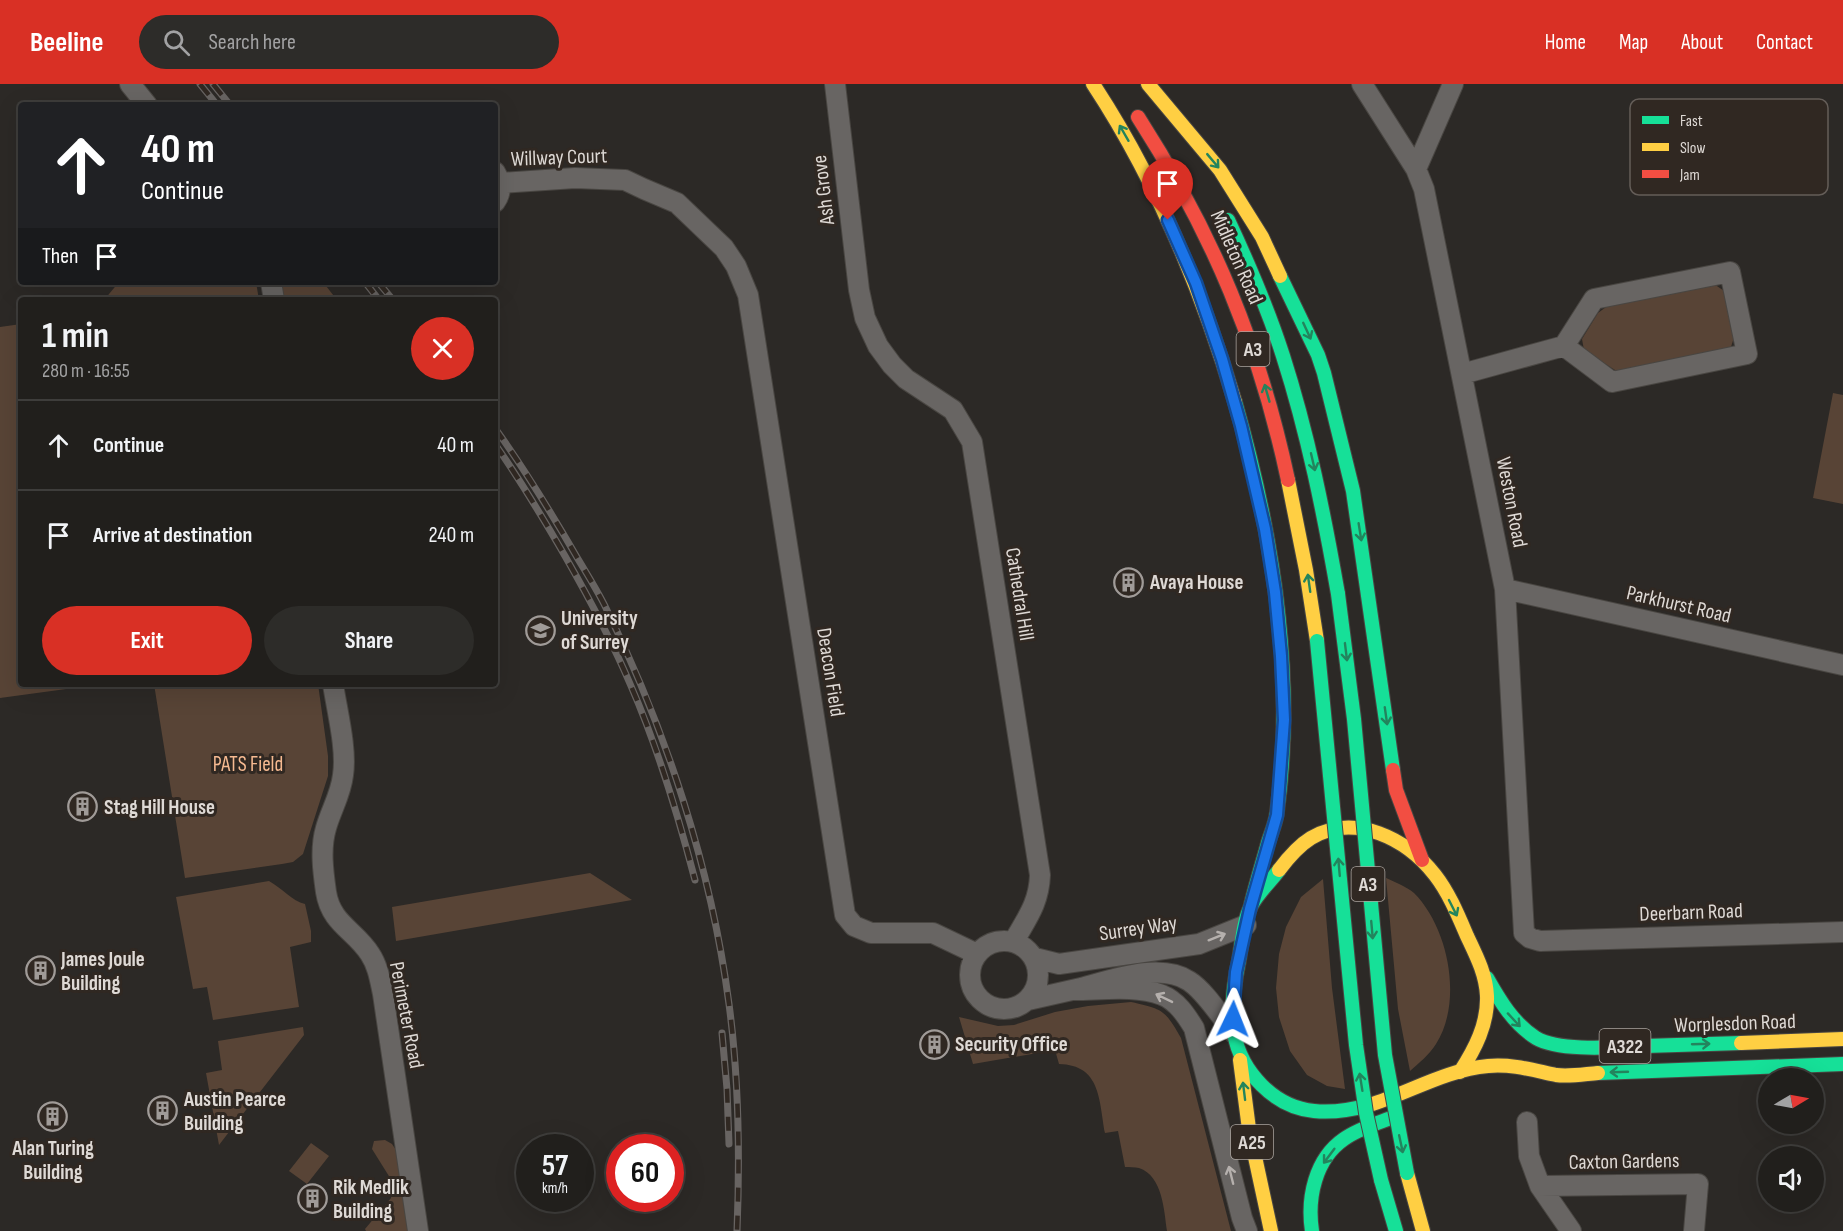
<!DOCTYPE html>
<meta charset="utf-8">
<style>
body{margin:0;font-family:"Sofia Sans Condensed",sans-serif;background:#2d2c29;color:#f1f3f6;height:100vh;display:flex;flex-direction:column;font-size:22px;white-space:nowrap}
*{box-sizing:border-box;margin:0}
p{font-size:20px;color:#a2a2a3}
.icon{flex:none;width:33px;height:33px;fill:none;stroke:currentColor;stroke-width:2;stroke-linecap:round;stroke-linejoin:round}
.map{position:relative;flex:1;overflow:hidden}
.drawer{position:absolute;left:18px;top:213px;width:480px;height:390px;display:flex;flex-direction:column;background:#211f1c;border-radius:6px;box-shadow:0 6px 24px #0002,0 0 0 2px #3e3d3b}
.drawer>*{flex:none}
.guide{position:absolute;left:18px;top:18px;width:480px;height:183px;border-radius:6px;box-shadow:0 6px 24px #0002,0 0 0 2px #3e3d3b;background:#202124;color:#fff;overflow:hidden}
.needle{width:39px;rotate:80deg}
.fabs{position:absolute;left:1758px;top:984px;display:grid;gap:12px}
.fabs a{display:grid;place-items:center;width:66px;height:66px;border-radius:50%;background:#211f1c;box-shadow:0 6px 24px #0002,0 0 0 2px #3e3d3b;font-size:30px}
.speed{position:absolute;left:516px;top:1050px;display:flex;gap:12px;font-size:30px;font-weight:700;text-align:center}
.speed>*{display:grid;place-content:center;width:78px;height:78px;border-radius:50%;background:#211f1c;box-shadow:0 6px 24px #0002,0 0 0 2px #3e3d3b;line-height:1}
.speed small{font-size:15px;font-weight:400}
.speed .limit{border:9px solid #d22;background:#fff;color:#111}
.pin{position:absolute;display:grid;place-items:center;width:51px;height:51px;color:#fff;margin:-62px -26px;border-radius:50% 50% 50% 0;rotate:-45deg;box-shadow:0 0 6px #0007}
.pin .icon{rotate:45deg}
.me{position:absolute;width:66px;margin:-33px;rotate:2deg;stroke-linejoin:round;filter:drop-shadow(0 0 4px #0008)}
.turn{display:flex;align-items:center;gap:21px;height:126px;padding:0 24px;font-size:27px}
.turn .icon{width:78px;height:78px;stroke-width:2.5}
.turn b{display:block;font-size:42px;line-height:51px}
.then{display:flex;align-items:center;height:57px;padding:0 24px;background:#0003;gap:12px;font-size:22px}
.round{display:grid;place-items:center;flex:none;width:63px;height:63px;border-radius:32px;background:#2d2c29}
.summary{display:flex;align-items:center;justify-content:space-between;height:102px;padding:0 24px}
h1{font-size:36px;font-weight:700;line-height:45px}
.cta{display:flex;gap:12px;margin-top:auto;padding:12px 24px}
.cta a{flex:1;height:69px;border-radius:36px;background:#d93025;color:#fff;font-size:24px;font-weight:700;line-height:69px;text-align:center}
.cta a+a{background:#2d2c29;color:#f1f3f6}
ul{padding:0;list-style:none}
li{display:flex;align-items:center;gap:18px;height:90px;padding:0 24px;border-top:2px solid #3e3d3b}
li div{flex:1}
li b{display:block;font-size:22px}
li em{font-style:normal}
header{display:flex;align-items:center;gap:36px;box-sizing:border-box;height:84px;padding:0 30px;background:#d93025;color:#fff}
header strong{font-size:28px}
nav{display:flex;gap:33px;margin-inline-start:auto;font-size:21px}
.search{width:420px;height:54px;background:#2d2c29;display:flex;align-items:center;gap:15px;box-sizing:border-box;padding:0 21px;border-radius:33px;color:#a2a2a3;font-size:22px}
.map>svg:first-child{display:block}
.green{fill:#584436}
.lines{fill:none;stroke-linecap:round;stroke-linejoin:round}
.street-casing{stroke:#494642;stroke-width:22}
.fast-casing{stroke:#494642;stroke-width:16}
.slow-casing{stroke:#494642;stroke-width:16}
.jam-casing{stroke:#494642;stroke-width:16}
.street{stroke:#686563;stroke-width:20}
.fast{stroke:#16e098;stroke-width:14}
.slow{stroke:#ffcf43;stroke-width:14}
.jam{stroke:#f24e42;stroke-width:14}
.rail-casing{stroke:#686462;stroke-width:7}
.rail{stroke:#302822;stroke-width:4.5;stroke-dasharray:14;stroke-linecap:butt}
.fast-bridge-casing{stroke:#494642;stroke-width:16;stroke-linecap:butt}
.fast-bridge{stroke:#16e098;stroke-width:14}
.oneway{stroke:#23845d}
.oneway2{stroke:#b5b0ad}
.route-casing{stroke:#114b97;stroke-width:15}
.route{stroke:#1a73e8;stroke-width:10}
.labels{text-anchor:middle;stroke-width:6;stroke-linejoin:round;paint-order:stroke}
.shield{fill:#302822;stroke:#aaa49f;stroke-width:1.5}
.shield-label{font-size:20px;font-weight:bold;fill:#ded9d5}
.street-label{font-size:21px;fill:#ded9d5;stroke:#302822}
.poi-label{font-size:21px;font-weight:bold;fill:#ded9d5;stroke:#302822;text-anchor:start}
.park-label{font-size:21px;fill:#f6ba91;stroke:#302822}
.key{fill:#302822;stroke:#645d58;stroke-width:1.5}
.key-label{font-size:16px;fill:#ded9d5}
</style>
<header>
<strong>Beeline</strong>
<div class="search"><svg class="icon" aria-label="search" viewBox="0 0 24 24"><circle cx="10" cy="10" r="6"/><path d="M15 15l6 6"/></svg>Search here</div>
<nav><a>Home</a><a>Map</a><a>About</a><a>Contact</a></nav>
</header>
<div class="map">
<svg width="1843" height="1147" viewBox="0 0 1843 1147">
<rect width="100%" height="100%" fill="#2c2926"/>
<!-- green -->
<path class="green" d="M119,198H202L205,201L208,198H256L259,216H104Z
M280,198H323L337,216H282Z
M1714,200L1727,209L1735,250L1731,263L1629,291L1618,288L1584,266L1582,255L1598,229L1610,220Z
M21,240V600H103L0,614V243Z
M1833,309L1843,311V420L1813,414Z
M154,600H318L328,672V692L303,770L293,778L282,780L185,794Z
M590,789L632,816L396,857L392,823Z
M1386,794C1395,798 1407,803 1414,809C1449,844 1463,918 1436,960C1429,971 1419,979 1410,987L1398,925Z
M1323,795L1332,904L1345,1005L1327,1002L1307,991L1290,967L1279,933L1276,904L1279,870L1286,843L1301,813Z
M269,797C282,804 292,817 305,820L311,847V858L290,863L299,923L213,936L207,903L193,905L176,813Z
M1131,918C1163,925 1165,926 1181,954L1231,1147H1167C1164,1127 1163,1092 1139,1084C1135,1083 1129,1083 1125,1083L1118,1047L1105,1049C1099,1016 1101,981 1059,980L1055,966L973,980L959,933L998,942L1014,941L1055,928L1088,922Z
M303,943L304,951L219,1061L206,989L222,986L218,957Z
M385,1056L392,1060L396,1066L409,1147H366L365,1145L391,1114L392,1097L372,1065L374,1057Z
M311,1059L329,1072L307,1100L289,1087Z"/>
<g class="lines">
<defs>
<path id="street" d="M130,0L147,21
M835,0L859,206L865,234L878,262L892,281L906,295L953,326L972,358L1040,791C1039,819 1027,834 1014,857
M1362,0L1416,85L1424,105L1505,505L1524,849L1530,854L1540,857L1843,848
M1416,85L1453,0
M495,88C501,98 502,108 495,118
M500,99L575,94L625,96L644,105L677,119L724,164L736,182L748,211L845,831L854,842L871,849H933L977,870
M271,198L274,216
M1462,290L1564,262L1594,215L1730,188L1747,270L1612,298L1564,262
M1505,505L1843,581
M333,600C337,627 347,665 343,691C341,710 331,726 326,744C320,764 323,787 326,808C331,840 355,846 370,870C378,882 380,896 383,910L418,1147
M970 891a34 34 0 1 1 68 0a34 34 0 1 1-68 0Z
M1035,874L1059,880L1199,860L1246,841
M1074,906C1102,906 1135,901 1162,911C1177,917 1186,931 1194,944L1242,1134L1247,1147
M1028,916C1046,912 1064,908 1081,904C1112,896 1160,878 1189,897C1205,907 1221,933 1234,949
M1527,1038L1529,1072L1540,1102L1571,1147
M1540,1102L1698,1100L1694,1147"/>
<path id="fast" d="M1228,136C1249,181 1268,225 1283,272C1308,350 1324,430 1338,510
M1280,192L1318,271L1324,289L1353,407L1393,686
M1235,318C1273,450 1296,591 1277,728C1276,739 1271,749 1268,759C1262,781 1255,803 1250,825
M1279,786C1270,798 1258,809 1251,822C1243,838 1242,859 1239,876C1234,900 1230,925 1234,949C1241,988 1274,1023 1314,1027C1333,1029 1351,1026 1369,1021
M1487,894C1500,917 1513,939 1536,954C1560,968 1617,963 1645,962C1677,961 1709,960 1741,959
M1598,989L1843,980
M1381,1096L1396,1147
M1312,1147C1307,1114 1315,1075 1344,1055C1358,1045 1375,1040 1391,1034"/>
<path id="slow" d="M1093,0C1157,97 1202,207 1235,318
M1148,0L1220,86L1262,153L1280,192
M1288,396L1306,486L1317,557
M1279,786C1288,774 1298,762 1311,754C1355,728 1407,755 1435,791C1449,809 1458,831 1467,852C1476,871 1486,890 1487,912C1488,940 1475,965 1460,988
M1741,959L1843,955
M1240,976L1249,1045L1271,1147
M1369,1021C1409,1009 1445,986 1488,982C1513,980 1532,986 1556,991C1569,993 1585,990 1598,989
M1407,1089L1423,1147"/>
<path id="jam" d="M1138,33C1213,150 1259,260 1288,396
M1393,686L1396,706L1422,776"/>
</defs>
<!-- street casing -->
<use href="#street" class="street-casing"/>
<!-- fast casing -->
<use href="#fast" class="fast-casing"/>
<!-- slow casing -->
<use href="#slow" class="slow-casing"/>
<!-- jam casing -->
<use href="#jam" class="jam-casing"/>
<!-- street -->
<use href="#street" class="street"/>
<!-- fast -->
<use href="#fast" class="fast"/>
<!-- slow -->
<use href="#slow" class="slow"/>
<!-- jam -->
<use href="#jam" class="jam"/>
<defs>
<path id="rail" d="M200,0L217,21
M213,0L230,21
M365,198L379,216
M378,198L393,216
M495,344C525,386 552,430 578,475C587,490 597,506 605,522C666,646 711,783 729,920C739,995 740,1071 737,1147
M495,360C520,396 543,434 565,472C589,514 612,557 631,602C658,664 678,731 695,796
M722,949L727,1005L729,1060"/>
</defs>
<!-- rail casing -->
<use href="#rail" class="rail-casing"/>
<!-- rail -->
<use href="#rail" class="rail"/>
<defs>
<path id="fast-bridge" d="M1338,510L1354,635L1385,971L1407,1089
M1317,557L1356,961L1366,1029L1381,1096"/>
</defs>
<!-- fast-bridge casing -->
<use href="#fast-bridge" class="fast-bridge-casing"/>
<!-- fast-bridge -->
<use href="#fast-bridge" class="fast-bridge"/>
</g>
<!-- one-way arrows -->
<defs><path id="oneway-shaft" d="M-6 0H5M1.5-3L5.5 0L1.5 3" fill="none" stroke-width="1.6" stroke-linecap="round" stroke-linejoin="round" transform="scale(1.5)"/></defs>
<g class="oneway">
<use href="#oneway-shaft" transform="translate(1124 49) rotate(-120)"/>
<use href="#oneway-shaft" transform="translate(1213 77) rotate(50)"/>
<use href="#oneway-shaft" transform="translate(1307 247) rotate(65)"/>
<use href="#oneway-shaft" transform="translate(1267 309) rotate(-106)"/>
<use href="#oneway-shaft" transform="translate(1313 378) rotate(77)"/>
<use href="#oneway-shaft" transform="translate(1360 448) rotate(81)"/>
<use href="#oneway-shaft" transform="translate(1309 499) rotate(-98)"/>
<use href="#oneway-shaft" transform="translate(1346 568) rotate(83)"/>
<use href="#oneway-shaft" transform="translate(1386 632) rotate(82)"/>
<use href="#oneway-shaft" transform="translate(1339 783) rotate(-95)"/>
<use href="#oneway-shaft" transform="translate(1453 824) rotate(63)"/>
<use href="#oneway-shaft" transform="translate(1372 846) rotate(85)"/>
<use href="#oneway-shaft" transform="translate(1514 936) rotate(47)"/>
<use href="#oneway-shaft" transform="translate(1701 960) rotate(-2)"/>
<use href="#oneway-shaft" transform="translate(1619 988) rotate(178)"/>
<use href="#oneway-shaft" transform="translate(1361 998) rotate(-99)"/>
<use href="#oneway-shaft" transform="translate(1244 1007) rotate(-97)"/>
<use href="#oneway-shaft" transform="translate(1401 1060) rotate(78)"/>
<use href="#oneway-shaft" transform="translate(1329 1072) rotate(127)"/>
</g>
<g class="oneway2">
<use href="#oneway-shaft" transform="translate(1217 853) rotate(-22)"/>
<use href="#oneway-shaft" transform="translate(1164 914) rotate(-154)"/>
<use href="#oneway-shaft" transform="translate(1231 1091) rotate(-104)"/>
</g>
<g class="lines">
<defs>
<path id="route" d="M1168,136L1196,199L1222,275L1241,342L1265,445L1275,508L1281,572L1284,636L1277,731L1250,825L1236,888L1233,935"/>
</defs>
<!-- route casing -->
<use href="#route" class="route-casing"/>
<!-- route -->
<use href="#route" class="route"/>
</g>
<!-- icons -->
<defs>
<symbol id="building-ring" viewBox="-11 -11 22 22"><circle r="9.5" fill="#302822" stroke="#a09b98" stroke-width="1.5"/><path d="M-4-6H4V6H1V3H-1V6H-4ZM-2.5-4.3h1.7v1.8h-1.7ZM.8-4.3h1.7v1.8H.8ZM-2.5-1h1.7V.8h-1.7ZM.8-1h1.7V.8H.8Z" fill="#a09b98"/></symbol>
<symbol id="university-ring" viewBox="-11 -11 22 22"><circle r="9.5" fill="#302822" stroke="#a09b98" stroke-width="1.5"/><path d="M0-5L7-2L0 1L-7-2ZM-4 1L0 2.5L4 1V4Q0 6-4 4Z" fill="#a09b98"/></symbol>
</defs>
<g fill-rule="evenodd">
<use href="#building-ring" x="1112" y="482" width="33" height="33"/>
<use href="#university-ring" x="524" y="530" width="33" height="33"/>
<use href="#building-ring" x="66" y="706" width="33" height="33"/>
<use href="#building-ring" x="24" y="870" width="33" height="33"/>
<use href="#building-ring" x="918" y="944" width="33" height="33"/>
<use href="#building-ring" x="146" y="1010" width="33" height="33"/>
<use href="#building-ring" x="36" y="1016" width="33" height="33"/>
<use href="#building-ring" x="296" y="1098" width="33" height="33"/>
</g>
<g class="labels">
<!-- shield labels -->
<g class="shield">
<rect x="1236.5" y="248" width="33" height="34" rx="4.5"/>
<rect x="1351.5" y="783" width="33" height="34" rx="4.5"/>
<rect x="1599.5" y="945" width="51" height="34" rx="4.5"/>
<rect x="1231" y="1041" width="42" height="34" rx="4.5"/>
</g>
<g class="shield-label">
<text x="1253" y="272">A3</text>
<text x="1368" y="807">A3</text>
<text x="1625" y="969">A322</text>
<text x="1252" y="1065">A25</text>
</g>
<!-- street labels -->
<g class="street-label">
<text transform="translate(559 73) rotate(-2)" y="7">Willway Court</text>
<text transform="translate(823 106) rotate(-97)" y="7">Ash Grove</text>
<text transform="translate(1237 173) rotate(66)" y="7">Midleton Road</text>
<text transform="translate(1512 418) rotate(79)" y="7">Weston Road</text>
<text transform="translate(1020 510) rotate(81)" y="7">Cathedral Hill</text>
<text transform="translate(1679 520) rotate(13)" y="7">Parkhurst Road</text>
<text transform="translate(831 588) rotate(81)" y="7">Deacon Field</text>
<text transform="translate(1691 828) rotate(-2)" y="7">Deerbarn Road</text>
<text transform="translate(1138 844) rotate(-8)" y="7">Surrey Way</text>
<text transform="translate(407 931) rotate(79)" y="7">Perimeter Road</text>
<text transform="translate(1735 939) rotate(-2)" y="7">Worplesdon Road</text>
<text transform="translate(1624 1077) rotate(-1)" y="7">Caxton Gardens</text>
</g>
<!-- poi labels -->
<g class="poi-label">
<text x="1150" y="505">Avaya House</text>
<text x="561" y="541">University<tspan x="561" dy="24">of Surrey</tspan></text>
<text x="104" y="730">Stag Hill House</text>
<text x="61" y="882">James Joule<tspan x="61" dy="24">Building</tspan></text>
<text x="955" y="967">Security Office</text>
<text x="184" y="1022">Austin Pearce<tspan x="184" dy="24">Building</tspan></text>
<text x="53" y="1071" text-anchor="middle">Alan Turing<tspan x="53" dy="24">Building</tspan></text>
<text x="333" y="1110">Rik Medlik<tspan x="333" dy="24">Building</tspan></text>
</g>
<!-- park labels -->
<g class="park-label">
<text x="248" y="687">PATS Field</text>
</g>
</g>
<!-- legend -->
<rect x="1630" y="15" width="198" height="96" rx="9" class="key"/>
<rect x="1642" y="32" width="27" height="8" fill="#16e098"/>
<rect x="1642" y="59" width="27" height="8" fill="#ffcf43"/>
<rect x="1642" y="86" width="27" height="8" fill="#f24e42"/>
<g class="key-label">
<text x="1680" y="42">Fast</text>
<text x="1680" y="69">Slow</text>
<text x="1680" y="96">Jam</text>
</g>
</svg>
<div class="fabs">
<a><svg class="needle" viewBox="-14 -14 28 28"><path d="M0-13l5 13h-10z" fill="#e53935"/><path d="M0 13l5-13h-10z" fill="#a2a2a3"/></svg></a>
<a><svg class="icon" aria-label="sound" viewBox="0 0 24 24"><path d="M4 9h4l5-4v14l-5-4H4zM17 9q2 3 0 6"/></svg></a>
</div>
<div class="speed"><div>57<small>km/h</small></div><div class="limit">60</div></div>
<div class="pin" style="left:1168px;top:136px;background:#d93025"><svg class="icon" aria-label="arrive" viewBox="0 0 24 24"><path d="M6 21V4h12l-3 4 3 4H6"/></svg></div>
<svg class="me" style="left:1233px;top:935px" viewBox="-20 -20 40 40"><path d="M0-17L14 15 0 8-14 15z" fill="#1a73e8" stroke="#fff" stroke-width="4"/></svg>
<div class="guide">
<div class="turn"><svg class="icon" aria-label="ahead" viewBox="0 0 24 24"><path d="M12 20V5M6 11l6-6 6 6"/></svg><div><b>40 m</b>Continue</div></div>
<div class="then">Then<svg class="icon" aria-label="arrive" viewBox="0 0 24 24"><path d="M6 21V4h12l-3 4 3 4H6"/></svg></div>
</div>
<section class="drawer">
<div class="summary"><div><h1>1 min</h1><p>280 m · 16:55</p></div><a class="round" style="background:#d93025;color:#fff"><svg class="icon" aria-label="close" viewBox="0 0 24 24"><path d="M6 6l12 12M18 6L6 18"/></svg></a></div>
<ul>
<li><svg class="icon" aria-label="ahead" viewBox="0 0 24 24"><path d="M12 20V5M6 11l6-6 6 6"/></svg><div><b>Continue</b></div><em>40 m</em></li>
<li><svg class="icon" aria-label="arrive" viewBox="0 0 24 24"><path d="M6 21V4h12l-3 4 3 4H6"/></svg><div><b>Arrive at destination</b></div><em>240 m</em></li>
</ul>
<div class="cta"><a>Exit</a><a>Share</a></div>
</section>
</div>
